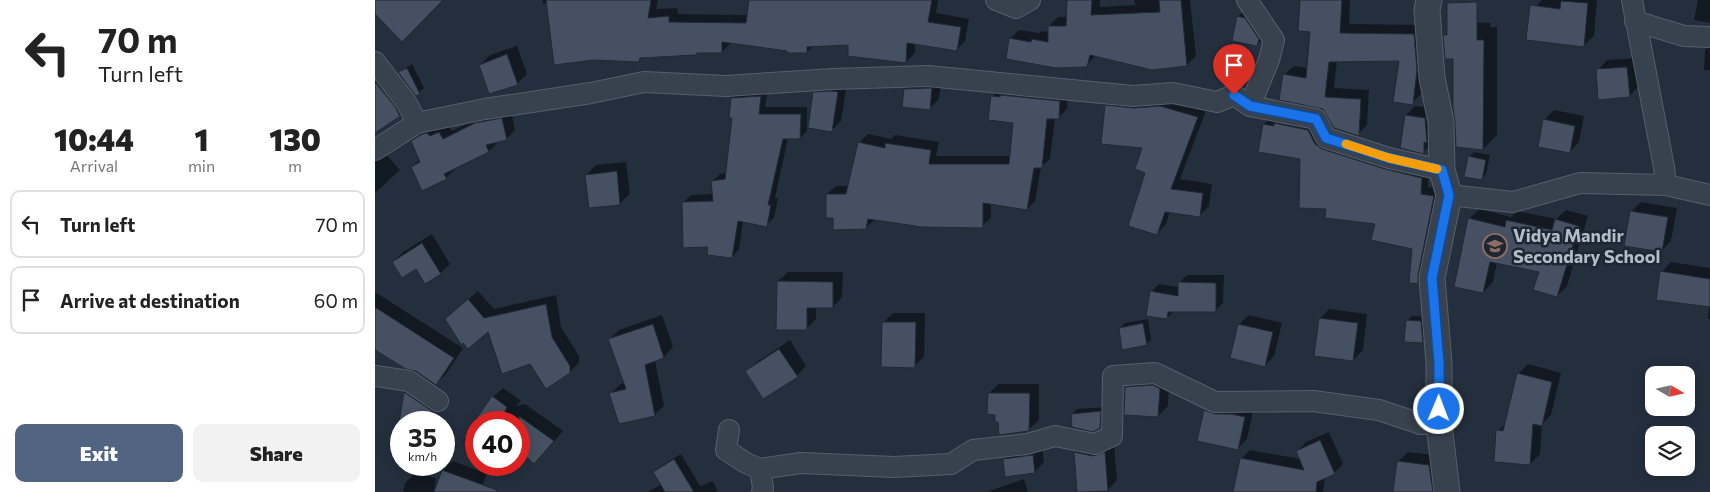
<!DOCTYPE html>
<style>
body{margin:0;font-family:Commissioner,sans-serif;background:#f2f2f2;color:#222;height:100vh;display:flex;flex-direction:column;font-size:19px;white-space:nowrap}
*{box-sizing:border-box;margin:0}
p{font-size:16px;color:#767676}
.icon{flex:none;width:28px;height:28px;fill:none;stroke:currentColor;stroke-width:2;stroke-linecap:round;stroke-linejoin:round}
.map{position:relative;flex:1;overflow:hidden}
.sheet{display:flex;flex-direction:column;background:#fff;width:375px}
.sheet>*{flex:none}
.guide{background:#fff;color:#222;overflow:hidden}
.needle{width:32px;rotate:99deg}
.buttons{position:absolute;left:1270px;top:366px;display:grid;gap:10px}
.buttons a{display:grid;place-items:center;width:50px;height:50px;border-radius:10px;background:#fff;box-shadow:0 2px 12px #0003;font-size:25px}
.speed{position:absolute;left:15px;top:411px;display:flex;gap:10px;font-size:25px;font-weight:700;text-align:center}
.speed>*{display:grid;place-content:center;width:65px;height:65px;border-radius:50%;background:#fff;box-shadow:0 2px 12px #0003;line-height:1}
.speed small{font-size:12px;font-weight:400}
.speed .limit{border:8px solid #d22;background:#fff;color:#111}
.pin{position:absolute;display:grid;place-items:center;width:42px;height:42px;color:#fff;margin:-51px -21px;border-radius:50% 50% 50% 0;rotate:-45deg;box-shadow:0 0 5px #0007}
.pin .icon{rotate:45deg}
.me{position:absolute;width:55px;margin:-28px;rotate:1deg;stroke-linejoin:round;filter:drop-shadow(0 0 4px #0008)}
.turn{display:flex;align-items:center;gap:18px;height:105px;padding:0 15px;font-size:22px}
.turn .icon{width:65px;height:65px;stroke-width:2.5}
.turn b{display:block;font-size:35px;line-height:42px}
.eta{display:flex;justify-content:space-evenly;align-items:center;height:85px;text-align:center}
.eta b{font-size:30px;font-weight:800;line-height:35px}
.action{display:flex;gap:10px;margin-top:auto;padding:10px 15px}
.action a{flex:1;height:58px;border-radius:10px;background:#516482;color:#fff;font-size:20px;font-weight:800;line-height:58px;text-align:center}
.action a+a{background:#f2f2f2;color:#222}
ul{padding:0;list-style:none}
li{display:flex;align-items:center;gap:15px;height:68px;margin:0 10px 8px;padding:0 5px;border:2px solid #e0e0e0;border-radius:10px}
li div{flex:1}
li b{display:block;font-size:19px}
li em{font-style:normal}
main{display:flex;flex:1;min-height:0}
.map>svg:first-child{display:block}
.shadow{fill:#0007}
.building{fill:#455162;stroke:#1f2835}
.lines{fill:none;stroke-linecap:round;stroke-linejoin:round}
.minor-casing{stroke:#565f6c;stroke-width:22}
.tertiary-casing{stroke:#565f6c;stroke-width:27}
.minor{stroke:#38414e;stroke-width:20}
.tertiary{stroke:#38414e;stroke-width:25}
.route-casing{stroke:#114b97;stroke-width:12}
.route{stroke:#1a73e8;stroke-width:9}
.slow{stroke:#f59e0b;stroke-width:9}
.labels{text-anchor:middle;stroke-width:5;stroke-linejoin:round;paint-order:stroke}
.poi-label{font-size:18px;font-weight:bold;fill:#b4bcc9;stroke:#1d2633;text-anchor:start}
</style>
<main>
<section class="sheet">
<div class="guide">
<div class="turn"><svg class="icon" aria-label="left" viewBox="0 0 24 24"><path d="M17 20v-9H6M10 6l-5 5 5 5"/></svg><div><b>70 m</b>Turn left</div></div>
</div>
<div class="eta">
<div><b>10:44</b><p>Arrival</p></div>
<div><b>1</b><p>min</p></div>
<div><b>130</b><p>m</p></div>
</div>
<ul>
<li><svg class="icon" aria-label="left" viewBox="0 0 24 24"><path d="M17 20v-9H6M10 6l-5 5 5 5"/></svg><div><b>Turn left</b></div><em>70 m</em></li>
<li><svg class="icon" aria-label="arrive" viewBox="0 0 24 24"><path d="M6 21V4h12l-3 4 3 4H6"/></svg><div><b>Arrive at destination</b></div><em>60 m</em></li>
</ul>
<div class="action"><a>Exit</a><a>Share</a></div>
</section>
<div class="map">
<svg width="1335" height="492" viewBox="0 0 1335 492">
<rect width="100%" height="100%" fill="#242f3e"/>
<!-- shadow -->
<path class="shadow" d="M168,0H283L281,9L302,8L303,14L373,15L375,0H563L561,13L594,19L590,41L581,50L540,43V53L531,62L474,44L439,45L432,52L356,43L347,52H323L268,57L264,61L173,4L167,3Z
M693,0H725V7L761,5L759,0H815L821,56L812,65L777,68L721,55L711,66L635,39L644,30L664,33L667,31L674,32V26L683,17H692Z
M926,0H975L974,24L1048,25L1051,60L1046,94L1037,103L1025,60L962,61L959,88L994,90L992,125L983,134L949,108L909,75L919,66L933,68L937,30Z
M1167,0H1222L1219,36L1209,45L1161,6Z
M1323,0H1335V23L1319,20Z
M873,7L892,35L882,45L863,17Z
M1083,22L1115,23V27H1122V135L1108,149L1079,58L1070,35Z
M142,46L152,74L142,84L105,65L115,55Z
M1335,46V70H1329L1330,50Z
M1262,58L1264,86L1254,96L1223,70L1232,60Z
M0,61L35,108L26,117L24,116L0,131Z
M37,64L49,88L42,94L25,72Z
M540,79H566L564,99L554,109L530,89Z
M449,83H472L466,121L456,131L439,93Z
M626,88L693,93L692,109L683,118H680L675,159L666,167L660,201L652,209L616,203V218L607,226L500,219L491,228L459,216L452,194L461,186H474L485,142L493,134L516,139L520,135L564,142L561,156H636L640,121L617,97Z
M393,89L390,107H432V131L425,138H413L400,198H403L399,218L391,225L368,221L364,249L357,257L335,246L308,203L316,195L339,194L337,182L345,174L352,173L358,117L357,98L365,90Z
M741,96L832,108L805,179L837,184L834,206L825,215L795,211L791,224L781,234L769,147L731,106Z
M1040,106L1060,108L1058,143L1048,152L1031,115Z
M136,110L140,130L131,139L123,142L114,151L79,168L80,169L71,178L37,167L45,159L37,142L46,133L57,126L73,124L77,131L110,115Z
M1179,110L1209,116L1204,142L1195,151L1169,120Z
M897,116L941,122L948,136L1054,170L1053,187L1066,188L1050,275L1043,282L1038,248L1001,223L952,208L926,158L889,124Z
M0,147L9,152L25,170L0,193Z
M1099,152L1115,155L1111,174L1107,179L1094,157Z
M251,162L255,194L245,203L215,207L211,175L221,165Z
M1266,202L1302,208L1296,241L1286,251L1256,212Z
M1104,209L1136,217L1142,211L1181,219L1191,210L1213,216L1192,286L1182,296L1165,271L1122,262L1118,282L1108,292L1094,219Z
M57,234L75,264L65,273L18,262L28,252Z
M1296,262L1335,268V319H1333L1334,306L1287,272Z
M413,272H468L467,297L458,307H441V319L431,329L403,281Z
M812,275H849L848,303L840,311H799L792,318L776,292L784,284L804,287V283Z
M103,291L119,309L181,295L186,327L204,356V362L195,372L155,363L114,330L82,309Z
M0,292L88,348L71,374L61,384L41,370L0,349Z
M954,309L992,314L988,350L978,360L945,319Z
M518,313H550L549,357L539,366L509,322Z
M287,315L298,347L289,357L280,360L289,406L279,415L236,393L246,384L250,383L235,339L244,330Z
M874,315L907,323L899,356L890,365L864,324Z
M1037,316L1050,317L1052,337L1047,342L1032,321Z
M773,319L776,340L771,344L745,328L750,323Z
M415,340L431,366L422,376L372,371L382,362Z
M1153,364L1186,373L1176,415L1167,424L1165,454L1155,464L1123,431L1132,422L1143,374Z
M761,378L794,379L793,406L783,416L751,388Z
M624,384H664V420L654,429L624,421L614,393Z
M128,388L146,401L141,406L150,404L188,431L169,453L146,450L144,449V422H101V433L87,443L118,397Z
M839,401L879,407L872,439L862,449L830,410Z
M730,407V422L725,427L697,414L702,409Z
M954,432L968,464L959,473L950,477L948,492H860L866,459L875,450L925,459L922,451L931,442Z
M710,443L739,444L742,480L733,490L703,492L700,452Z
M667,446L669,462L660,472L629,459L639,449Z
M1033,452L1064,456L1068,492H1019L1024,461Z
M306,454L325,486L338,481L343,492H273L287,484L280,472L286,466Z
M78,461L112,474L105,492H60L68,470Z
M40,473L61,478L59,492H28L30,483Z
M649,479L653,492H614L615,491Z"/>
<!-- building -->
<path class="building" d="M0,0H68L27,42L0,14Z
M171,0H276L273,18L294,16V22L371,23L374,0H557L553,22L586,27L582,51L532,43L531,63L473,56V45L432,47V53H412V51L347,42V53H322L321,55L265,58L264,62L219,60L179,65Z
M692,0H717L716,15L785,12L784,0H806L812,66L777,70L715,55L712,67L681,68L631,59L634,38L656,42L657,39L673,42V26H691Z
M925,0H967L965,33L1039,34L1042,70L1038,105L1018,102L1024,61L954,62L950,97L986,99L984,136L959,128L948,109L904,100L908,74L931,78L935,32L923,31Z
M1186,1L1213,3L1209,47L1151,40L1155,5L1185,9Z
M1102,2V40H1109L1108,150L1081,147L1080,122L1078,108V59H1070L1068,35H1072V3Z
M862,16L870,18L884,39L882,46L857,41Z
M132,54L143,85L114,94L104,65Z
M1252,67L1255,97L1223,100L1221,69Z
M32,68L45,94L41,96L23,72Z
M1,83L21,108L26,119L24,117L0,133V84Z
M557,88L555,110L527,107L529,89Z
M456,91L463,92L457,132L433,128L438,92Z
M625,95L685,101L684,119H672L667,168H659L652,210L608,203V228L547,227L493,219L491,229L458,230V218H451V194H471L483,142L510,148V143L556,150L554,164H634L638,123L613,120L616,96L625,97Z
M386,96L384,114H426L425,139H408L393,205H396L392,227L363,221L357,258L332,255L333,247L308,248L307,202L338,201L336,181L350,179L357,118H354L356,98Z
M730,105L759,108L785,106L823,117L796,189L828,193L825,217L790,212L782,235L753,226L770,173L760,169L767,148L726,144Z
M1030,115L1050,118L1052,143L1049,142V154L1025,148Z
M127,118L132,140L111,145L114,152L69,174L72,179L47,191L36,167L45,162L36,141L47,134L52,133L55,136L64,132L68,139L100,123Z
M1168,119L1200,126L1195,153L1163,147Z
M899,123L933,130L940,144L947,149L1010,169L1047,178L1046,194L1059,196L1043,275V284L1034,283L1037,249L996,240L1000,224L950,218L951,209L924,208L925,159L883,152L888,124L899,126Z
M1093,156L1111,160L1107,180L1089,177Z
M242,171L245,205L214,208L210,175Z
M1255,211L1293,217L1287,252L1249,246Z
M1093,218L1130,227L1131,220L1177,230L1180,219L1204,226L1182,297L1158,290L1164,272L1115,262L1108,293L1079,287Z
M47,243L66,274L50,284L41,269L27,278L17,262Z
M1285,271L1335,279V307L1281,300Z
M402,281L458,282V308H432V330H401Z
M803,282L841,283V312H793L792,319L771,316L775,291L803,296Z
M93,299L109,318L171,304L177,337L195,366V373L171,389L155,364L127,374L113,332L93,349L88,343L87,346L70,319Z
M0,307L79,358L61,385L41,371L31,369L0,350Z
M944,318L983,323L978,361L939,356Z
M1031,320L1046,321L1048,343L1029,342Z
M507,322H541L540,368L506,367Z
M768,323L772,345L747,350L744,328Z
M278,324L289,358L270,365L280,416L244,424L234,393L251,389L233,339Z
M863,324L898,332L890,367L855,358Z
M404,349L423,377L388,399L370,371Z
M1142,373L1177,382L1167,426L1158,424L1155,465L1119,462L1121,430L1128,431Z
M778,385L785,389L783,417L749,415L750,387Z
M29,392L57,411L55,422H24Z
M613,393H655L654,431L624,435L623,422H620V415L612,414Z
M117,396L132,407L127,418L121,422H99Z
M829,410L840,414H856L870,417L863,450L822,441Z
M726,411L725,428L718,432L697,427L696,414Z
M144,416L179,441L159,464L144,450Z
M945,440L960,474L942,482L941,492H858L865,458L929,470L921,451Z
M699,452L718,456L730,452L733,491L702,492Z
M658,455L660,473L630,477L628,459Z
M299,459L319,492H290L278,472Z
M1022,461L1054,465L1058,492H1018Z
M67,470L122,490L121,492H59Z"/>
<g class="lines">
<defs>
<path id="minor" d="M621,0L641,8L655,0
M872,0L899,40L894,60L875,106
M1257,0L1289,167L1291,185
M1260,21L1309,36L1335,37
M0,62L31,102L42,123
M0,150L42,123L110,109L216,93L269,82L351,86L458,79L553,76L758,96L798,93L842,102L859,95L875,106L941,119L951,138L1014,158L1067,170
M1074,195L1138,202L1205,183L1291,185L1335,195
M0,376L34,381L63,401
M354,430L351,450L371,463L385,469L426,463L519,467L576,464L598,450L652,444L680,436L720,444L737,436L738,376L780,373L840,402L938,401L1004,410L1046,424H1064
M385,469L388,488L387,492"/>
<path id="tertiary" d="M1054,0L1052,10L1057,78L1066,122L1067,170L1074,195L1057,278L1064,363V424L1072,492"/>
</defs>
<!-- minor casing -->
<use href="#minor" class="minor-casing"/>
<!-- tertiary casing -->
<use href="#tertiary" class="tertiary-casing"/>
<!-- minor -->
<use href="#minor" class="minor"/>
<!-- tertiary -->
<use href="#tertiary" class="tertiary"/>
</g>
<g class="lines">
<defs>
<path id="route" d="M859,95L875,106L941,119L951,138L1014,158L1067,170L1074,195L1057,278L1064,363V409"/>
</defs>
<!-- route casing -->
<use href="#route" class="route-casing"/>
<!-- route -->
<use href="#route" class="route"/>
<!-- slow -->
<path class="slow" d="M971,144L1014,158L1062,169"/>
</g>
<!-- icons -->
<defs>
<symbol id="school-ring" viewBox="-11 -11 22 22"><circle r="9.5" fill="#1d2633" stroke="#8d6e63" stroke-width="1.5"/><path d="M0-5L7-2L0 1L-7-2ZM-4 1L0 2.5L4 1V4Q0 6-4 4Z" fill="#8d6e63"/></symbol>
</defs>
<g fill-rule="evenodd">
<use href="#school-ring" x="1106" y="232" width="28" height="28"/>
</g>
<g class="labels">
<!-- poi labels -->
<g class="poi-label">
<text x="1138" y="242">Vidya Mandir<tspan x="1138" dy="21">Secondary School</tspan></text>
</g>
</g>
</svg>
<div class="buttons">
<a><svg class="needle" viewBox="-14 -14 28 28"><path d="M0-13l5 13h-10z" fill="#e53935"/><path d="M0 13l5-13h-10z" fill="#767676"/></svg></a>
<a><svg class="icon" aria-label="layers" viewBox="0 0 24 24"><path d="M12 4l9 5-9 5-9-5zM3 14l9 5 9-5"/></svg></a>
</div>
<div class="speed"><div>35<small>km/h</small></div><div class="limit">40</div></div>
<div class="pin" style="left:859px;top:95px;background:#d93025"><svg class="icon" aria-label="arrive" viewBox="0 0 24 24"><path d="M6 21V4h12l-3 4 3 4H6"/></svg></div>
<svg class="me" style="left:1064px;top:409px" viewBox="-20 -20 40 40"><circle r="17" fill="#1a73e8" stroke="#fff" stroke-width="3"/><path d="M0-11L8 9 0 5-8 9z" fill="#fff"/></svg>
</div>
</main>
